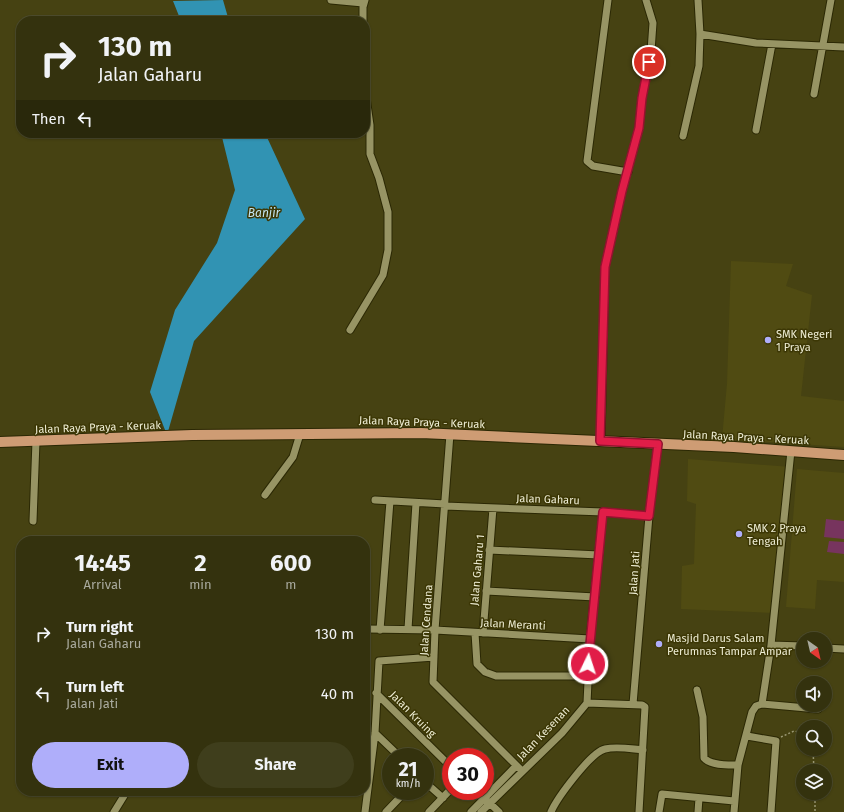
<!DOCTYPE html>
<style>
body{margin:0;font-family:"Fira Sans",sans-serif;background:#3f3e1c;color:#f1f3f6;height:100vh;display:flex;flex-direction:column;font-size:15px;white-space:nowrap}
*{box-sizing:border-box;margin:0}
p{font-size:13px;color:#a9aa9e}
.icon{flex:none;width:22px;height:22px;fill:none;stroke:currentColor;stroke-width:2;stroke-linecap:round;stroke-linejoin:round}
.map{position:relative;flex:1;overflow:hidden}
.drawer{position:absolute;left:16px;top:536px;width:354px;height:260px;display:flex;flex-direction:column;background:#34320e;border-radius:16px;box-shadow:0 1px 3px #0004,0 0 0 1px #4e4d2e}
.drawer>*{flex:none}
.guide{position:absolute;left:16px;top:16px;width:354px;height:122px;border-radius:16px;box-shadow:0 1px 3px #0004,0 0 0 1px #4e4d2e;background:#34320e;color:#f1f3f6;overflow:hidden}
.needle{width:26px;rotate:146deg}
.buttons{position:absolute;left:796px;top:632px;display:grid;gap:8px}
.buttons a{display:grid;place-items:center;width:36px;height:36px;border-radius:50%;background:#34320e;box-shadow:0 1px 3px #0004,0 0 0 1px #4e4d2e;font-size:20px}
.speed{position:absolute;left:382px;top:748px;display:flex;gap:8px;font-size:20px;font-weight:700;text-align:center}
.speed>*{display:grid;place-content:center;width:52px;height:52px;border-radius:50%;background:#34320e;box-shadow:0 1px 3px #0004,0 0 0 1px #4e4d2e;line-height:1}
.speed small{font-size:10px;font-weight:400}
.speed .limit{border:6px solid #d22;background:#fff;color:#111}
.pin{position:absolute;display:grid;place-items:center;width:34px;height:34px;color:#fff;margin:-17px;border:2px solid #fff;border-radius:50%;box-shadow:0 1px 4px #0007}
.me{position:absolute;width:44px;margin:-22px;rotate:4deg;stroke-linejoin:round;filter:drop-shadow(0 0 3px #0008)}
.turn{display:flex;align-items:center;gap:14px;height:84px;padding:0 16px;font-size:18px}
.turn .icon{width:52px;height:52px;stroke-width:2.5}
.turn b{display:block;font-size:28px;line-height:34px}
.then{display:flex;align-items:center;height:38px;padding:0 16px;background:#0003;gap:8px;font-size:15px}
.eta{display:flex;justify-content:space-evenly;align-items:center;height:68px;text-align:center}
.eta b{font-size:24px;font-weight:700;line-height:28px}
.cta{display:flex;gap:8px;margin-top:auto;padding:8px 16px}
.cta a{flex:1;height:46px;border-radius:24px;background:#afaefa;color:#111;font-size:16px;font-weight:700;line-height:46px;text-align:center}
.cta a+a{background:#3f3e1c;color:#f1f3f6}
ul{padding:0;list-style:none}
li{display:flex;align-items:center;gap:12px;height:60px;padding:0 16px}
li div{flex:1}
li b{display:block;font-size:15px}
li em{font-style:normal}
.map>svg:first-child{display:block}
.built{fill:#504b12}
.green{fill:#77345e}
.water{fill:#3193b3}
.lines{fill:none;stroke-linecap:round;stroke-linejoin:round}
.street-casing{stroke:#2b2804;stroke-width:9}
.primary-casing{stroke:#2b2804;stroke-width:12}
.path{stroke:#999772;stroke-width:1.5;stroke-dasharray:2 2;stroke-linecap:butt}
.street{stroke:#979464;stroke-width:7}
.primary{stroke:#ce9c74;stroke-width:10}
.route-casing{stroke:#92132f;stroke-width:10}
.route{stroke:#e11d48;stroke-width:7}
.poi-dot{fill:#afaefa;stroke:#3c3705;stroke-width:1.5}
.labels{text-anchor:middle;stroke-width:3;stroke-linejoin:round;paint-order:stroke}
.poi-label{font-size:11px;fill:#eeedd4;stroke:#3c3705;text-anchor:start}
.street-label{font-size:11px;fill:#eeedd4;stroke:#3c3705}
.water-label{font-size:12px;font-style:italic;fill:#c3e5f2;stroke:#3c3705}
</style>
<div class="map">
<svg width="844" height="812" viewBox="0 0 844 812">
<rect width="100%" height="100%" fill="#464212"/>
<!-- built -->
<path class="built" d="M731,261L793,264L786,286L812,295L801,396L844,401V447L722,439L727,384Z
M688,459L791,467L774,613L681,609L682,566L694,564L696,504L687,501Z
M797,469L844,473V582L817,580L815,609L786,607Z"/>
<!-- green -->
<path class="green" d="M826,519L844,521V539L824,537Z
M829,541L844,542V554L827,552Z"/>
<!-- water -->
<path class="water" d="M223,0L229,21H181L173,1Z
M221,133H265L305,219L194,341L167,435L150,392L175,310L217,243L235,190Z"/>
<g class="lines">
<defs>
<path id="street" d="M331,0L363,3
M608,0L587,161L593,166L628,172
M363,21V7L365,0
M700,34L756,43L844,47
M814,94L831,0
M756,130L772,44
M683,136L699,66L700,34L698,0
M350,330L383,275L388,250V212L379,178L370,154V125L365,91
M450,434L435,630L433,682L522,771
M601,441L605,267L622,191L639,128L642,98L651,51L653,23L646,0
M791,451L771,645L762,704L818,709
M265,495L293,457L300,434
M375,500L445,504
M445,506L603,512L649,516
M33,521L36,441
M489,550L599,555
M486,591L595,597
M367,629L435,630L590,639
M408,629L416,503
M380,630L390,501
M475,633L477,664L485,672L496,676H588
M483,633L493,508
M771,645L803,646
M825,648L844,649
M697,690L703,717L704,758C711,766 729,765 738,765
M376,693L451,767
M587,703L590,639L603,512
M633,704L649,516L658,444
M375,733L400,757
M747,736L776,741L771,812
M425,782L443,798
M477,791L499,812
M114,812L127,791
M365,812L375,733L379,661L434,657
M386,812L406,791
M429,812L451,789
M471,812L516,766
M481,812L562,733L587,703L642,705L645,707L639,812
M551,812C557,798 591,752 605,749C617,746 631,749 643,750
M659,812L662,794L734,801
M698,812L699,798
M734,812L738,765L752,712L756,706L762,704"/>
<path id="primary" d="M0,442L192,435L421,433L734,447L844,455"/>
</defs>
<!-- street casing -->
<use href="#street" class="street-casing"/>
<!-- primary casing -->
<use href="#primary" class="primary-casing"/>
<!-- path -->
<path class="path" d="M781,737L794,731L803,733
M813,749L814,771
M815,793V812"/>
<!-- street -->
<use href="#street" class="street"/>
<!-- primary -->
<use href="#primary" class="primary"/>
</g>
<g class="lines">
<defs>
<path id="route" d="M588,664L603,512L649,516L658,444L600,441L605,267L622,191L639,128L642,98L649,62"/>
</defs>
<!-- route casing -->
<use href="#route" class="route-casing"/>
<!-- route -->
<use href="#route" class="route"/>
</g>
<!-- markers -->
<g class="poi-dot">
<circle cx="768" cy="340" r="4"/>
<circle cx="739" cy="534" r="4"/>
<circle cx="659" cy="644" r="4"/>
</g>
<g class="labels">
<!-- poi labels -->
<g class="poi-label">
<text x="776" y="338">SMK Negeri<tspan x="776" dy="13">1 Praya</tspan></text>
<text x="747" y="532">SMK 2 Praya<tspan x="747" dy="13">Tengah</tspan></text>
<text x="667" y="642">Masjid Darus Salam<tspan x="667" dy="13">Perumnas Tampar Ampar</tspan></text>
</g>
<!-- street labels -->
<g class="street-label">
<text transform="translate(422 422) rotate(2)" y="4">Jalan Raya Praya - Keruak</text>
<text transform="translate(98 427) rotate(-2)" y="4">Jalan Raya Praya - Keruak</text>
<text transform="translate(746 437) rotate(3)" y="4">Jalan Raya Praya - Keruak</text>
<text transform="translate(548 499) rotate(2)" y="4">Jalan Gaharu</text>
<text transform="translate(477 570) rotate(-85)" y="4">Jalan Gaharu 1</text>
<text transform="translate(634 573) rotate(-86)" y="4">Jalan Jati</text>
<text transform="translate(426 620) rotate(-86)" y="4">Jalan Cendana</text>
<text transform="translate(513 624) rotate(3)" y="4">Jalan Meranti</text>
<text transform="translate(413 714) rotate(45)" y="4">Jalan Kruing</text>
<text transform="translate(543 733) rotate(-46)" y="4">Jalan Kesenan</text>
</g>
<!-- water labels -->
<g class="water-label">
<text x="264" y="217">Banjir</text>
</g>
</g>
</svg>
<div class="buttons">
<a><svg class="needle" viewBox="-14 -14 28 28"><path d="M0-13l5 13h-10z" fill="#e53935"/><path d="M0 13l5-13h-10z" fill="#a9aa9e"/></svg></a>
<a><svg class="icon" aria-label="sound" viewBox="0 0 24 24"><path d="M4 9h4l5-4v14l-5-4H4zM17 9q2 3 0 6"/></svg></a>
<a><svg class="icon" aria-label="search" viewBox="0 0 24 24"><circle cx="10" cy="10" r="6"/><path d="M15 15l6 6"/></svg></a>
<a><svg class="icon" aria-label="layers" viewBox="0 0 24 24"><path d="M12 4l9 5-9 5-9-5zM3 14l9 5 9-5"/></svg></a>
</div>
<div class="speed"><div>21<small>km/h</small></div><div class="limit">30</div></div>
<div class="pin" style="left:649px;top:62px;background:#d93025"><svg class="icon" aria-label="arrive" viewBox="0 0 24 24"><path d="M6 21V4h12l-3 4 3 4H6"/></svg></div>
<svg class="me" style="left:588px;top:664px" viewBox="-20 -20 40 40"><circle r="17" fill="#e11d48" stroke="#fff" stroke-width="3"/><path d="M0-11L8 9 0 5-8 9z" fill="#fff"/></svg>
<div class="guide">
<div class="turn"><svg class="icon" aria-label="right" viewBox="0 0 24 24"><path d="M7 20v-9h11M14 6l5 5-5 5"/></svg><div><b>130 m</b>Jalan Gaharu</div></div>
<div class="then">Then<svg class="icon" aria-label="left" viewBox="0 0 24 24"><path d="M17 20v-9H6M10 6l-5 5 5 5"/></svg></div>
</div>
<section class="drawer">
<div class="eta">
<div><b>14:45</b><p>Arrival</p></div>
<div><b>2</b><p>min</p></div>
<div><b>600</b><p>m</p></div>
</div>
<ul>
<li><svg class="icon" aria-label="right" viewBox="0 0 24 24"><path d="M7 20v-9h11M14 6l5 5-5 5"/></svg><div><b>Turn right</b><p>Jalan Gaharu</p></div><em>130 m</em></li>
<li><svg class="icon" aria-label="left" viewBox="0 0 24 24"><path d="M17 20v-9H6M10 6l-5 5 5 5"/></svg><div><b>Turn left</b><p>Jalan Jati</p></div><em>40 m</em></li>
</ul>
<div class="cta"><a>Exit</a><a>Share</a></div>
</section>
</div>
